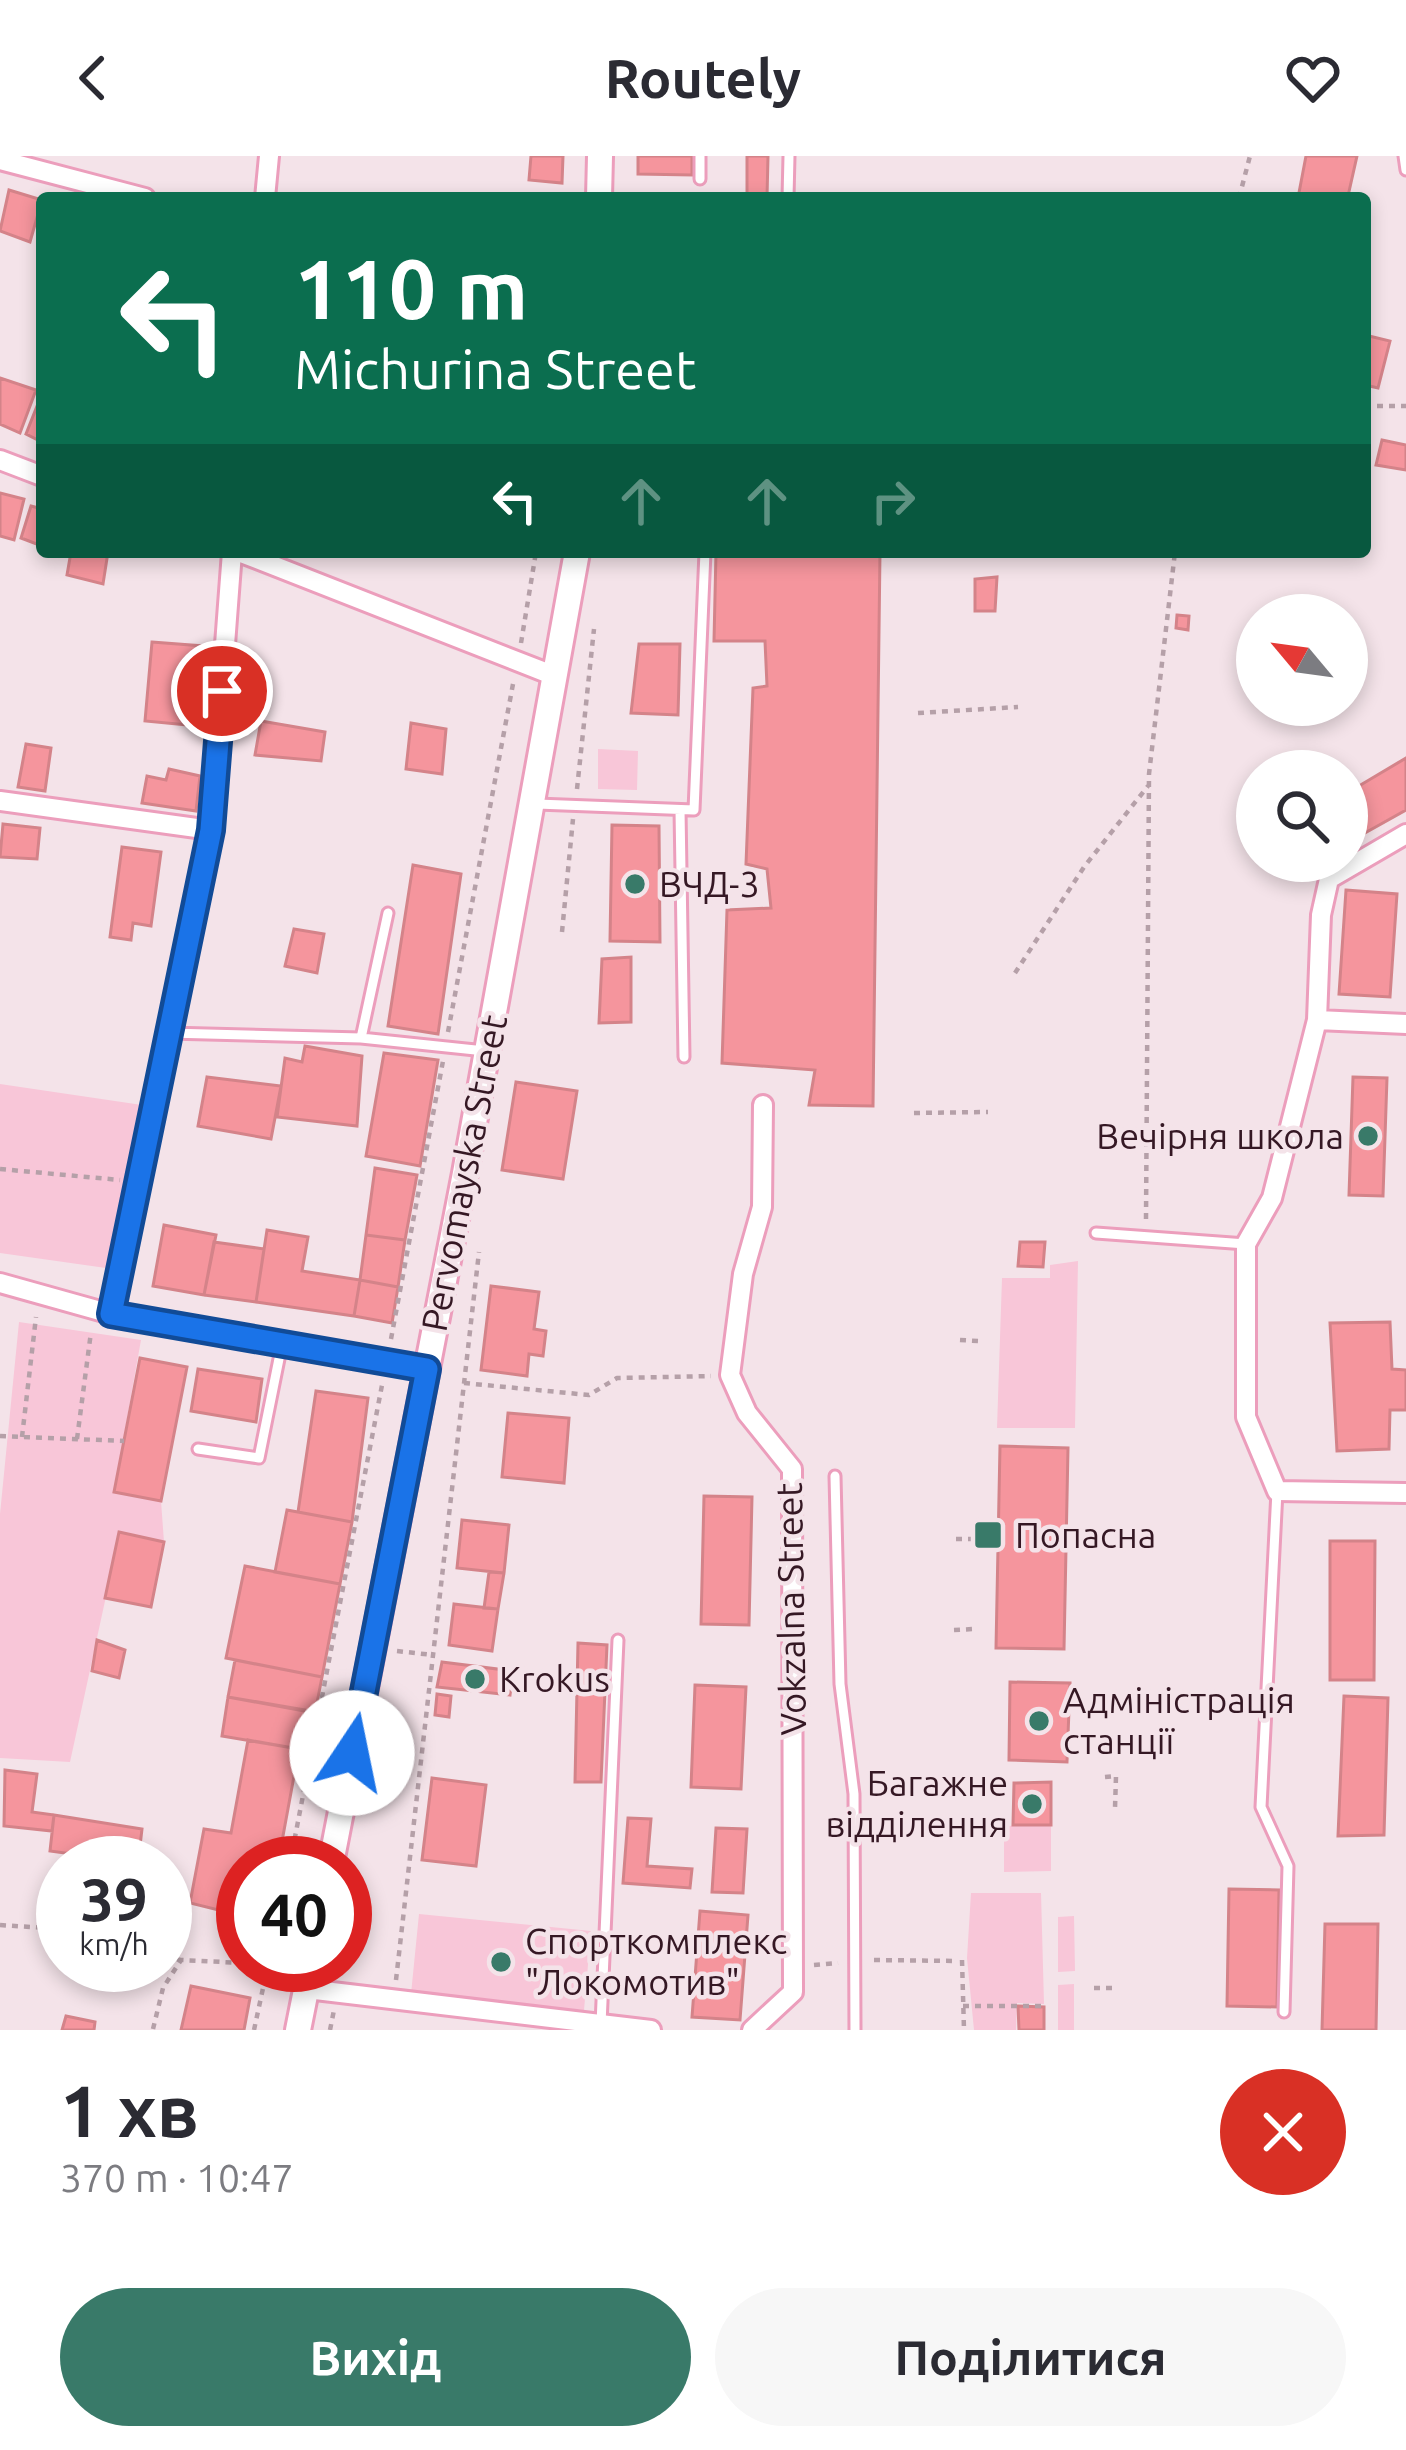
<!DOCTYPE html>
<html lang="uk">
<meta charset="utf-8">
<style>
body{margin:0;font-family:Ubuntu,sans-serif;background:#f7f7f7;color:#2b2b33;height:100vh;display:flex;flex-direction:column;font-size:45px;white-space:nowrap}
*{box-sizing:border-box;margin:0}
p{font-size:39px;color:#7c7c81}
.icon{flex:none;width:66px;height:66px;fill:none;stroke:currentColor;stroke-width:2;stroke-linecap:round;stroke-linejoin:round}
.map{position:relative;height:1874px;overflow:hidden}
.side{display:flex;flex-direction:column;background:#fff;flex:1}
.side>*{flex:none}
.hud{position:absolute;left:36px;top:36px;width:1335px;height:366px;border-radius:12px;box-shadow:0 6px 18px #0003;background:#0b6e4f;color:#fff;overflow:hidden}
.needle{width:78px;rotate:299deg}
.buttons{position:absolute;left:1236px;top:438px;display:grid;gap:24px}
.buttons a{display:grid;place-items:center;width:132px;height:132px;border-radius:50%;background:#fff;box-shadow:0 6px 18px #0003;font-size:60px}
.speed{position:absolute;left:36px;top:1680px;display:flex;gap:24px;font-size:60px;font-weight:700;text-align:center}
.speed>*{display:grid;place-content:center;width:156px;height:156px;border-radius:50%;background:#fff;box-shadow:0 6px 18px #0003;line-height:1}
.speed small{font-size:30px;font-weight:400}
.speed .limit{border:18px solid #d22;background:#fff;color:#111}
.pin{position:absolute;display:grid;place-items:center;width:102px;height:102px;color:#fff;margin:-51px;border:6px solid #fff;border-radius:50%;box-shadow:0 3px 12px #0007}
.me{position:absolute;width:132px;margin:-66px;rotate:11deg;stroke-linejoin:round;filter:drop-shadow(0 0 9px #0008)}
.turn{display:flex;align-items:center;gap:42px;height:252px;padding:0 60px;font-size:54px}
.turn .icon{width:156px;height:156px;stroke-width:2.5}
.turn b{display:block;font-size:84px;line-height:102px}
.lanes{display:flex;align-items:center;height:114px;padding:0 60px;background:#0003;justify-content:center;gap:60px;direction:ltr}
.lanes .off{opacity:.35}
.round{display:grid;place-items:center;flex:none;width:126px;height:126px;border-radius:63px;background:#f7f7f7}
.headline{display:flex;align-items:center;justify-content:space-between;height:204px;padding:0 60px}
h1{font-size:72px;font-weight:600;line-height:90px}
.action{display:flex;gap:24px;margin-top:auto;padding:24px 60px}
.action a{flex:1;height:138px;border-radius:72px;background:#397a69;color:#fff;font-size:48px;font-weight:600;line-height:138px;text-align:center}
.action a+a{background:#f7f7f7;color:#2b2b33}
header{display:flex;justify-content:space-between;align-items:center;height:156px;padding:0 60px;background:#fff;font-size:54px;font-weight:600}
.map>svg:first-child{display:block}
.green{fill:#f8c6d8}
.building{fill:#f5959d;stroke:#d48389;stroke-width:3}
.lines{fill:none;stroke-linecap:round;stroke-linejoin:round}
.service-casing{stroke:#ec9ebc;stroke-width:15}
.minor-casing{stroke:#ec9ebc;stroke-width:24}
.tertiary-casing{stroke:#ec9ebc;stroke-width:30}
.path{stroke:#b5a0a8;stroke-width:4.5;stroke-dasharray:6 6;stroke-linecap:butt}
.service{stroke:#fff;stroke-width:9}
.minor{stroke:#fff;stroke-width:18}
.tertiary{stroke:#fff;stroke-width:24}
.route-casing{stroke:#114b97;stroke-width:30}
.route{stroke:#1a73e8;stroke-width:21}
.poi-dot{fill:#397a69;stroke:#f4e3e9;stroke-width:4.5}
.labels{text-anchor:middle;stroke-width:9;stroke-linejoin:round;paint-order:stroke}
.poi-label{font-size:36px;fill:#351824;stroke:#f4e3e9;text-anchor:start}
.street-label{font-size:36px;fill:#351824;stroke:#f4e3e9}
</style>
<header><svg class="icon" aria-label="back" viewBox="0 0 24 24"><path d="M15 5l-7 7 7 7"/></svg>Routely<svg class="icon" aria-label="heart" viewBox="0 0 24 24"><path d="M12 20l-8-8c-3-5 5-10 8-4 3-6 11-1 8 4z"/></svg></header>
<div class="map">
<svg width="1406" height="1874" viewBox="0 0 1406 1874">
<rect width="100%" height="100%" fill="#f4e3e9"/>
<!-- green -->
<path class="green" d="M598,593L638,595L637,634L598,633Z
M0,928L142,949L106,1112L0,1097Z
M1078,1105L1075,1272H997L1002,1122H1050V1109Z
M19,1166L141,1184L114,1335L161,1345L164,1386L120,1376L70,1606L0,1602V1358Z
M1051,1669V1715L1004,1716V1670Z
M971,1737H1041L1044,1848L1017,1847L1016,1874H974L967,1802Z
M419,1758L591,1775L584,1854L411,1838Z
M1074,1760L1075,1815L1058,1816V1761Z
M1074,1828V1874H1058V1829Z"/>
<!-- building -->
<path class="building" d="M531,0H563L562,27L529,24Z
M638,0H692V19L638,18Z
M747,0H768L767,42H747Z
M1306,0H1357L1348,40L1357,42H1298Z
M9,34L42,44L30,86L0,75Z
M1365,179L1390,185L1378,232L1365,229Z
M0,222L36,234L20,277L0,268Z
M41,240H42V286L26,278Z
M1382,284L1406,289V314L1376,309Z
M0,337L24,343L14,384L0,380Z
M31,350L42,353V390L21,382Z
M71,396H108L103,428L67,419Z
M716,396H880L873,950L809,949L815,914L722,907L727,754L771,752L767,713L746,708L753,532L767,530L765,485H714Z
M997,421L995,455H975V423Z
M1177,459L1189,460L1188,474L1176,472Z
M152,486L203,490L199,570L145,565Z
M639,488H680L678,559L631,557Z
M261,565L325,576L321,605L255,599Z
M411,567L446,573L442,618L406,613Z
M26,588L51,592L45,635L18,631Z
M1406,602V654L1347,687V637Z
M169,613L200,620L196,655L142,647L147,620L166,624Z
M3,668L40,672L37,703L0,701Z
M612,669L659,670L660,786L610,785Z
M122,691L161,696L151,770L133,767L131,784L110,781Z
M413,709L461,718L438,878L388,870Z
M1346,734L1397,738L1390,841L1339,838Z
M294,773L324,778L317,817L285,810Z
M631,801V866L599,867L602,803Z
M305,890L362,900L357,970L277,961L285,902L302,906Z
M384,897L438,904L420,1010L366,1000Z
M207,921L281,930L271,983L198,970Z
M1353,921L1387,922L1383,1040L1349,1039Z
M516,926L577,935L563,1023L502,1014Z
M375,1012L417,1019L405,1084L366,1079Z
M164,1069L216,1079L204,1139L153,1130Z
M267,1074L308,1081L302,1115L360,1124L354,1160L256,1146Z
M366,1079L405,1084L398,1131L360,1124Z
M214,1086L264,1093L256,1146L204,1139Z
M1020,1086H1045L1043,1111L1018,1110Z
M360,1124L398,1131L392,1167L354,1160Z
M491,1130L539,1136L534,1173L546,1175L543,1200L529,1198L527,1220L481,1214Z
M1390,1166L1392,1213L1406,1214V1254H1390L1389,1293L1337,1295L1330,1167Z
M140,1202L187,1211L161,1345L114,1336Z
M198,1213L262,1223L256,1266L191,1255Z
M316,1235L368,1242L352,1366L298,1356Z
M508,1257L569,1262L564,1327L502,1321Z
M1000,1290L1068,1292L1064,1493L996,1492Z
M704,1340L752,1341L749,1469L701,1468Z
M287,1354L352,1366L340,1428L275,1416Z
M462,1364L509,1369L504,1417L457,1412Z
M119,1376L164,1386L151,1451L105,1442Z
M1330,1385H1375L1374,1524H1330Z
M245,1410L340,1428L322,1521L226,1502Z
M489,1416L504,1417L498,1453L484,1452Z
M454,1448L498,1453L492,1495L449,1489Z
M97,1484L125,1494L119,1522L92,1515Z
M578,1487L607,1489L601,1626H575Z
M235,1504L322,1521L315,1557L228,1541Z
M442,1506L513,1515L510,1539L437,1531Z
M1010,1526L1070,1527L1067,1606L1009,1604Z
M695,1529L746,1531L741,1633L691,1631Z
M437,1538L451,1540L449,1561L435,1559Z
M1344,1540L1388,1542L1384,1679L1338,1680Z
M228,1541L305,1554L299,1593L222,1580Z
M248,1584L299,1593L278,1707H243V1760L190,1747L204,1673L231,1677Z
M5,1614L37,1618L32,1656L54,1659L52,1675L4,1670Z
M432,1622L486,1629L476,1710L422,1704Z
M1051,1626V1669H1013L1014,1627Z
M54,1659L142,1673L138,1707L50,1695Z
M628,1662L651,1663L647,1710L692,1713L690,1732L623,1727Z
M716,1672L747,1673L743,1737L712,1736Z
M1229,1733L1279,1734L1277,1851L1227,1850Z
M700,1755L748,1759L740,1864L692,1861Z
M1325,1768H1378L1376,1874H1322Z
M191,1830L250,1842L244,1874H181Z
M1018,1850L1044,1851V1874H1019Z
M66,1860L95,1866L94,1874H62Z"/>
<g class="lines">
<defs>
<path id="service" d="M1404,0L1406,14
M700,23V0
M788,42L789,0
M537,648L694,654L705,396
M680,654L684,901
M168,877L361,882L485,895
M361,882L388,757
M1096,1077L1246,1088
M198,1293L259,1302L282,1188
M835,1320L840,1528L854,1638L855,1874
M1277,1335L1261,1651L1288,1710L1284,1856
M601,1868L618,1484"/>
<path id="minor" d="M0,4L145,42
M265,42L269,0
M0,304L42,320
M239,396L555,520
M0,645L211,674
M1406,678L1329,723L1321,759L1317,864L1272,1042L1246,1088V1261L1277,1335L1406,1337
M1317,864L1406,868
M0,1127L111,1158L427,1213
M111,1158L211,674L232,396
M307,1833L651,1874
M752,1874L793,1836L792,1313L747,1257L730,1219L743,1118L762,1051L763,949"/>
<path id="tertiary" d="M599,42L600,0
M331,1707L465,1017L577,396
M298,1874L311,1809"/>
</defs>
<!-- service casing -->
<use href="#service" class="service-casing"/>
<!-- minor casing -->
<use href="#minor" class="minor-casing"/>
<!-- tertiary casing -->
<use href="#tertiary" class="tertiary-casing"/>
<!-- path -->
<path class="path" d="M1239,42L1250,0
M1365,250H1406
M521,487L536,396
M918,557L1018,551
M577,633L594,473
M562,776L573,663
M1015,817L1084,711L1148,630
M448,876L513,528
M914,957L988,956
M0,1013L120,1024
M1146,1063L1149,618L1175,396
M391,1183L443,905
M960,1184L979,1185
M464,1227L589,1239L617,1222L711,1220
M0,1280L124,1285
M22,1281L36,1161
M77,1283L91,1176
M956,1383H976
M954,1474L974,1473
M397,1495L433,1499
M1105,1621L1116,1620L1115,1652
M290,1707L383,1224
M0,1769L63,1773
M165,1801L181,1804
M874,1804L958,1805
M962,1804L964,1874
M814,1809L838,1807
M396,1824L479,1096
M1094,1832H1112
M963,1850H1044
M153,1873L163,1832L181,1804L243,1807
M254,1874L268,1809
M330,1874L334,1854"/>
<!-- service -->
<use href="#service" class="service"/>
<!-- minor -->
<use href="#minor" class="minor"/>
<!-- tertiary -->
<use href="#tertiary" class="tertiary"/>
</g>
<g class="lines">
<defs>
<path id="route" d="M222,535L211,674L111,1158L427,1213L352,1597"/>
</defs>
<!-- route casing -->
<use href="#route" class="route-casing"/>
<!-- route -->
<use href="#route" class="route"/>
</g>
<!-- markers -->
<g class="poi-dot">
<circle cx="635" cy="728" r="12"/>
<circle cx="1368" cy="980" r="12"/>
<rect x="973" y="1364" width="30" height="30" rx="6"/>
<circle cx="475" cy="1523" r="12"/>
<circle cx="1039" cy="1565" r="12"/>
<circle cx="1032" cy="1648" r="12"/>
<circle cx="501" cy="1806" r="12"/>
</g>
<g class="labels">
<!-- poi labels -->
<g class="poi-label">
<text x="659" y="741">ВЧД-3</text>
<text x="1344" y="993" text-anchor="end">Вечірня школа</text>
<text x="1015" y="1392">Попасна</text>
<text x="499" y="1536">Krokus</text>
<text x="1063" y="1557">Адміністрація<tspan x="1063" dy="41">станції</tspan></text>
<text x="1008" y="1640" text-anchor="end">Багажне<tspan x="1008" dy="41">відділення</tspan></text>
<text x="525" y="1798">Спорткомплекс<tspan x="525" dy="41">"Локомотив"</tspan></text>
</g>
<!-- street labels -->
<g class="street-label">
<text transform="translate(464 1017) rotate(-79)" y="13">Pervomayska Street</text>
<text transform="translate(791 1453) rotate(-91)" y="13">Vokzalna Street</text>
</g>
</g>
</svg>
<div class="buttons">
<a><svg class="needle" viewBox="-14 -14 28 28"><path d="M0-13l5 13h-10z" fill="#e53935"/><path d="M0 13l5-13h-10z" fill="#7c7c81"/></svg></a>
<a><svg class="icon" aria-label="search" viewBox="0 0 24 24"><circle cx="10" cy="10" r="6"/><path d="M15 15l6 6"/></svg></a>
</div>
<div class="speed"><div>39<small>km/h</small></div><div class="limit">40</div></div>
<div class="pin" style="left:222px;top:535px;background:#d93025"><svg class="icon" aria-label="arrive" viewBox="0 0 24 24"><path d="M6 21V4h12l-3 4 3 4H6"/></svg></div>
<svg class="me" style="left:352px;top:1597px" viewBox="-20 -20 40 40"><circle r="19" fill="#fff"/><path d="M0-13L10 11 0 6-10 11z" fill="#1a73e8"/></svg>
<div class="hud">
<div class="turn"><svg class="icon" aria-label="left" viewBox="0 0 24 24"><path d="M17 20v-9H6M10 6l-5 5 5 5"/></svg><div><b>110 m</b>Michurina Street</div></div>
<div class="lanes"><svg class="icon" aria-label="left" viewBox="0 0 24 24"><path d="M17 20v-9H6M10 6l-5 5 5 5"/></svg><svg class="icon off" aria-label="ahead" viewBox="0 0 24 24"><path d="M12 20V5M6 11l6-6 6 6"/></svg><svg class="icon off" aria-label="ahead" viewBox="0 0 24 24"><path d="M12 20V5M6 11l6-6 6 6"/></svg><svg class="icon off" aria-label="right" viewBox="0 0 24 24"><path d="M7 20v-9h11M14 6l5 5-5 5"/></svg></div>
</div>
</div>
<section class="side">
<div class="headline"><div><h1>1 хв</h1><p>370 m · 10:47</p></div><a class="round" style="background:#d93025;color:#fff"><svg class="icon" aria-label="close" viewBox="0 0 24 24"><path d="M6 6l12 12M18 6L6 18"/></svg></a></div>
<div class="action"><a>Вихід</a><a>Поділитися</a></div>
</section>
